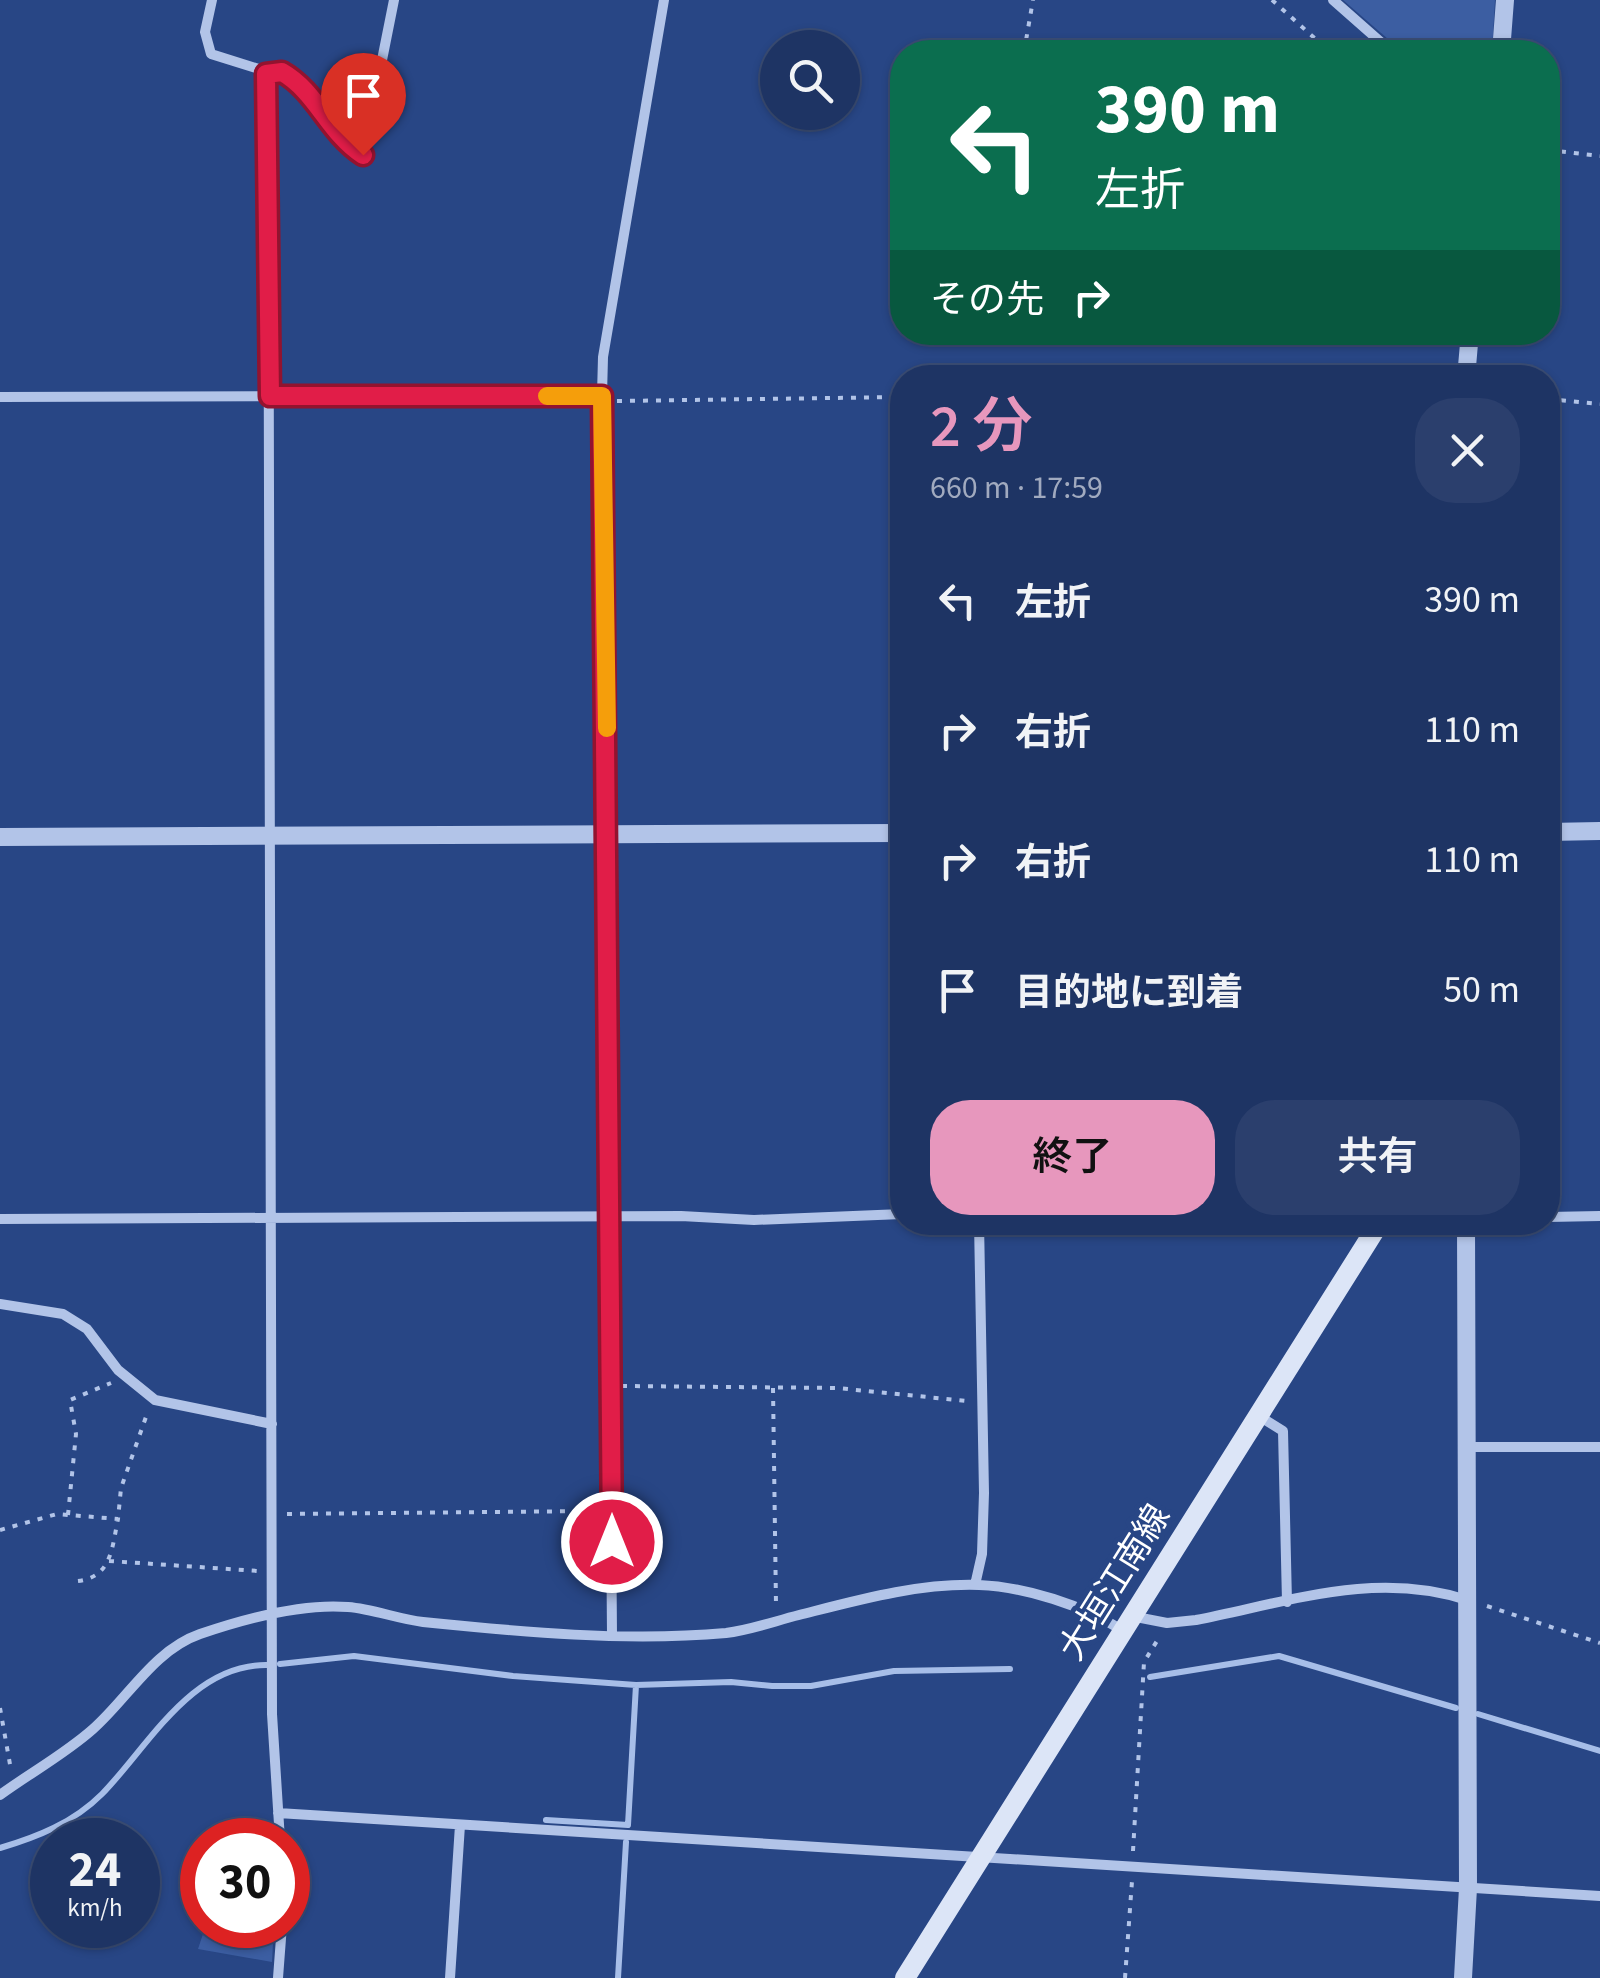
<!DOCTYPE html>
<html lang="ja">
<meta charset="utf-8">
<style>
body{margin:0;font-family:"Source Sans 3","Noto Sans JP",sans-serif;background:#2b3f6d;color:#f1f3f6;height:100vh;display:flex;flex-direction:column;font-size:38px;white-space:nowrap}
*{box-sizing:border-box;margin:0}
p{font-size:32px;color:#a1aabf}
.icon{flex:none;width:55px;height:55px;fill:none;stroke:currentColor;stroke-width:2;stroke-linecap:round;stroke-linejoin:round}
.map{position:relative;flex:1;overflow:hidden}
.panel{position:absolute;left:890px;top:365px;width:670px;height:870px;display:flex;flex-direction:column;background:#1e3464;border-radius:40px;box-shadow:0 2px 8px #0004,0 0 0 2px #3c4f78}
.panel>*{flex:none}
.guide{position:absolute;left:890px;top:40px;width:670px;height:305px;border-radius:40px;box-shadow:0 2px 8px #0004,0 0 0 2px #3c4f78;background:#0b6e4f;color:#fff;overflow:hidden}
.buttons{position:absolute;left:760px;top:30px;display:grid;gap:20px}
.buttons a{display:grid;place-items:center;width:100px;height:100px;border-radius:50%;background:#1e3464;box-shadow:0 2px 8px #0004,0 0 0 2px #3c4f78;font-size:50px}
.speed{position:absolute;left:30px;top:1818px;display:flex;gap:20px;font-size:50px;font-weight:700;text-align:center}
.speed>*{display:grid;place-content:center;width:130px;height:130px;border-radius:50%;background:#1e3464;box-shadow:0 2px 8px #0004,0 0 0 2px #3c4f78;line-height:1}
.speed small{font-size:25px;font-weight:400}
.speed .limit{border:15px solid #d22;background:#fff;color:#111}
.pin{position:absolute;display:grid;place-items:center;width:85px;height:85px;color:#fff;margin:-102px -42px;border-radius:50% 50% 50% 0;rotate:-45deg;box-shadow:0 0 10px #0007}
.pin .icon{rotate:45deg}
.me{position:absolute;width:110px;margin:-55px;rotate:0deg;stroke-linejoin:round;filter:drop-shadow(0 0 8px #0008)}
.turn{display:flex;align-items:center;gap:35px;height:210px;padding:0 40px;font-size:45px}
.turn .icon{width:130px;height:130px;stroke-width:2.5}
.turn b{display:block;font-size:70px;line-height:85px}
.then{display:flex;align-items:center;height:95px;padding:0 40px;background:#0003;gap:20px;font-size:38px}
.round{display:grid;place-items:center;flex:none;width:105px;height:105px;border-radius:40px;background:#2b3f6d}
.head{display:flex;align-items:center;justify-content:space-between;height:170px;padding:0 40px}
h1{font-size:60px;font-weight:600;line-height:75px;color:#e797bd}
.primary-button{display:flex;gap:20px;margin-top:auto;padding:20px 40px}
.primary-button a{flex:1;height:115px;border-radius:40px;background:#e797bd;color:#111;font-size:40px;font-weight:600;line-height:115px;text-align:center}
.primary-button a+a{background:#2b3f6d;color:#f1f3f6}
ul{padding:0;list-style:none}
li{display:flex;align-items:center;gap:30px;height:130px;padding:0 40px}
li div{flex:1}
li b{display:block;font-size:38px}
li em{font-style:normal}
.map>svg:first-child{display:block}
.green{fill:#3c5ea2}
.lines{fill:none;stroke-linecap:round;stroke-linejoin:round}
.stream{stroke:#a7bee8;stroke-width:6}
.path{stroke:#b2c4e8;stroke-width:4;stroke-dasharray:5 8;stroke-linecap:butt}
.minor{stroke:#b2c4e8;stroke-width:10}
.tertiary{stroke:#b2c4e8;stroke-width:18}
.secondary{stroke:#dce5f7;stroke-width:20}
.route-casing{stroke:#92132f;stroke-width:25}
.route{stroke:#e11d48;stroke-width:18}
.slow{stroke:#f59e0b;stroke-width:18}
.labels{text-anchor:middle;stroke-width:10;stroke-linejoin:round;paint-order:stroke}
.street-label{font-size:35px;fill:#fff;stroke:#284685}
</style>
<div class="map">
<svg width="1600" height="1978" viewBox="0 0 1600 1978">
<rect width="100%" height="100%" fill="#284685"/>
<!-- green -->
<path class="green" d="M1343,0H1495L1492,52H1403Z
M206,1925H274L272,1962L198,1949Z"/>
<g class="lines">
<!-- stream -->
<path class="stream" d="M280,1664L354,1656L513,1676L636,1685L731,1682L772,1686H811L894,1671L1010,1669
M1150,1677L1279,1656L1456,1708
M1478,1714L1600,1751
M546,1820L628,1825L636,1685
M0,1848C37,1837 73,1823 102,1794C148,1747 191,1664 267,1665
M618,1978L626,1842"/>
<!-- path -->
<path class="path" d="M1272,0L1330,52
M1024,52L1033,0
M1548,150L1600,156
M1548,399L1600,404
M617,401L902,397
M622,1386L837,1388L967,1401
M773,1388L776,1605
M287,1514L597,1511
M68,1515L76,1434L70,1400L111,1383
M0,1530L57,1514L118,1519L121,1488L147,1414
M109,1561L258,1571
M78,1581C112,1577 112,1547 118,1519
M1487,1606L1600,1643
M0,1708L11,1770
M1133,1851L1144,1662L1160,1636
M1125,1978L1132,1881"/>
<!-- minor -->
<path class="minor" d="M212,0L205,32L211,54L262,70L268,84L272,1714L280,1840
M1333,0L1392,52
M266,74L282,72C317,92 328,132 363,155L394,0
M0,397L602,395
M1548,1217L1600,1216
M0,1219L681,1216L754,1220L902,1214
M0,1304L63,1314L87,1329L118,1370L155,1400L272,1424
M1259,1416L1283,1431L1287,1602
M1467,1447H1600
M975,1585L982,1554L984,1493L979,1222
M1131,1616L1167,1623L1196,1620C1288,1602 1375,1570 1467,1600
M612,1635L602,395L603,357L664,0
M0,1795C30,1773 65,1754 93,1729C128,1698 154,1650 200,1634C244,1619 301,1603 348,1607C373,1609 398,1619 423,1622C522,1632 626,1642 726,1633C751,1630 775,1621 799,1615C858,1600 918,1583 979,1585C1026,1587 1082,1605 1122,1630
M278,1813L1600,1896
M278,1978L282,1925
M450,1978L460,1825"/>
<!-- tertiary -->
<path class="tertiary" d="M1501,52L1505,0
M1466,378L1470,332
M1548,832L1600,831
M0,837L902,833
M1463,1978L1468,1888L1466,1222"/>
<!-- secondary -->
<path class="secondary" d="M905,1978L1380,1222"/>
</g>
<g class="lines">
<defs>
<path id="route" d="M363,155C328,132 317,92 282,72L266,74L270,396H602L612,1542"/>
</defs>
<!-- route casing -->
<use href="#route" class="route-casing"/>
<!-- route -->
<use href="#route" class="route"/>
<!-- slow -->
<path class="slow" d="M547,396H602L607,728"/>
</g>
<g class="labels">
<!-- street labels -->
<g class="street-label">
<text transform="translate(1114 1582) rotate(-58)" y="12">大垣江南線</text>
</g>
</g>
</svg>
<div class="buttons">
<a><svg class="icon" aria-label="search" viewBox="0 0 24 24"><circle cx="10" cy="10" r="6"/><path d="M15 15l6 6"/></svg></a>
</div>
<div class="speed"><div>24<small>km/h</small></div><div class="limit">30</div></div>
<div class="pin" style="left:363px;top:155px;background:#d93025"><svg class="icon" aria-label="arrive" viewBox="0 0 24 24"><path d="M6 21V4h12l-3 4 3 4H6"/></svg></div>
<svg class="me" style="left:612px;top:1542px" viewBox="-20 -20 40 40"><circle r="17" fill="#e11d48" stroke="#fff" stroke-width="3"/><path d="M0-11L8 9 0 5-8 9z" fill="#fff"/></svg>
<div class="guide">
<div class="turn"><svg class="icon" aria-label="left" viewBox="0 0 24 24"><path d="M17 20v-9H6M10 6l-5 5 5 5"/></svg><div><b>390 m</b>左折</div></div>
<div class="then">その先<svg class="icon" aria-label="right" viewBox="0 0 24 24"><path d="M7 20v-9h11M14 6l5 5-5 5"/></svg></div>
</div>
<section class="panel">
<div class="head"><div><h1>2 分</h1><p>660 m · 17:59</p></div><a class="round"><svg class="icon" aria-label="close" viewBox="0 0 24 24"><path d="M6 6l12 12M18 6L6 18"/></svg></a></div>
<ul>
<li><svg class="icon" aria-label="left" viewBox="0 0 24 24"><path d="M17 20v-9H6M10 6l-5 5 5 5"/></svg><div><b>左折</b></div><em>390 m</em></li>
<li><svg class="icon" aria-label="right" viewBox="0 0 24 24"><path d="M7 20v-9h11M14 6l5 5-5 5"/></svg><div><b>右折</b></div><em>110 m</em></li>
<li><svg class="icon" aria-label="right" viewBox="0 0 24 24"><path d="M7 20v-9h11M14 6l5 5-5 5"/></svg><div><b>右折</b></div><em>110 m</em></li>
<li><svg class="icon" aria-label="arrive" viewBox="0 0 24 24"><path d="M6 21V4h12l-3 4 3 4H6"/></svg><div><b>目的地に到着</b></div><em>50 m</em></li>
</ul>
<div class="primary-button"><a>終了</a><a>共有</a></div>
</section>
</div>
